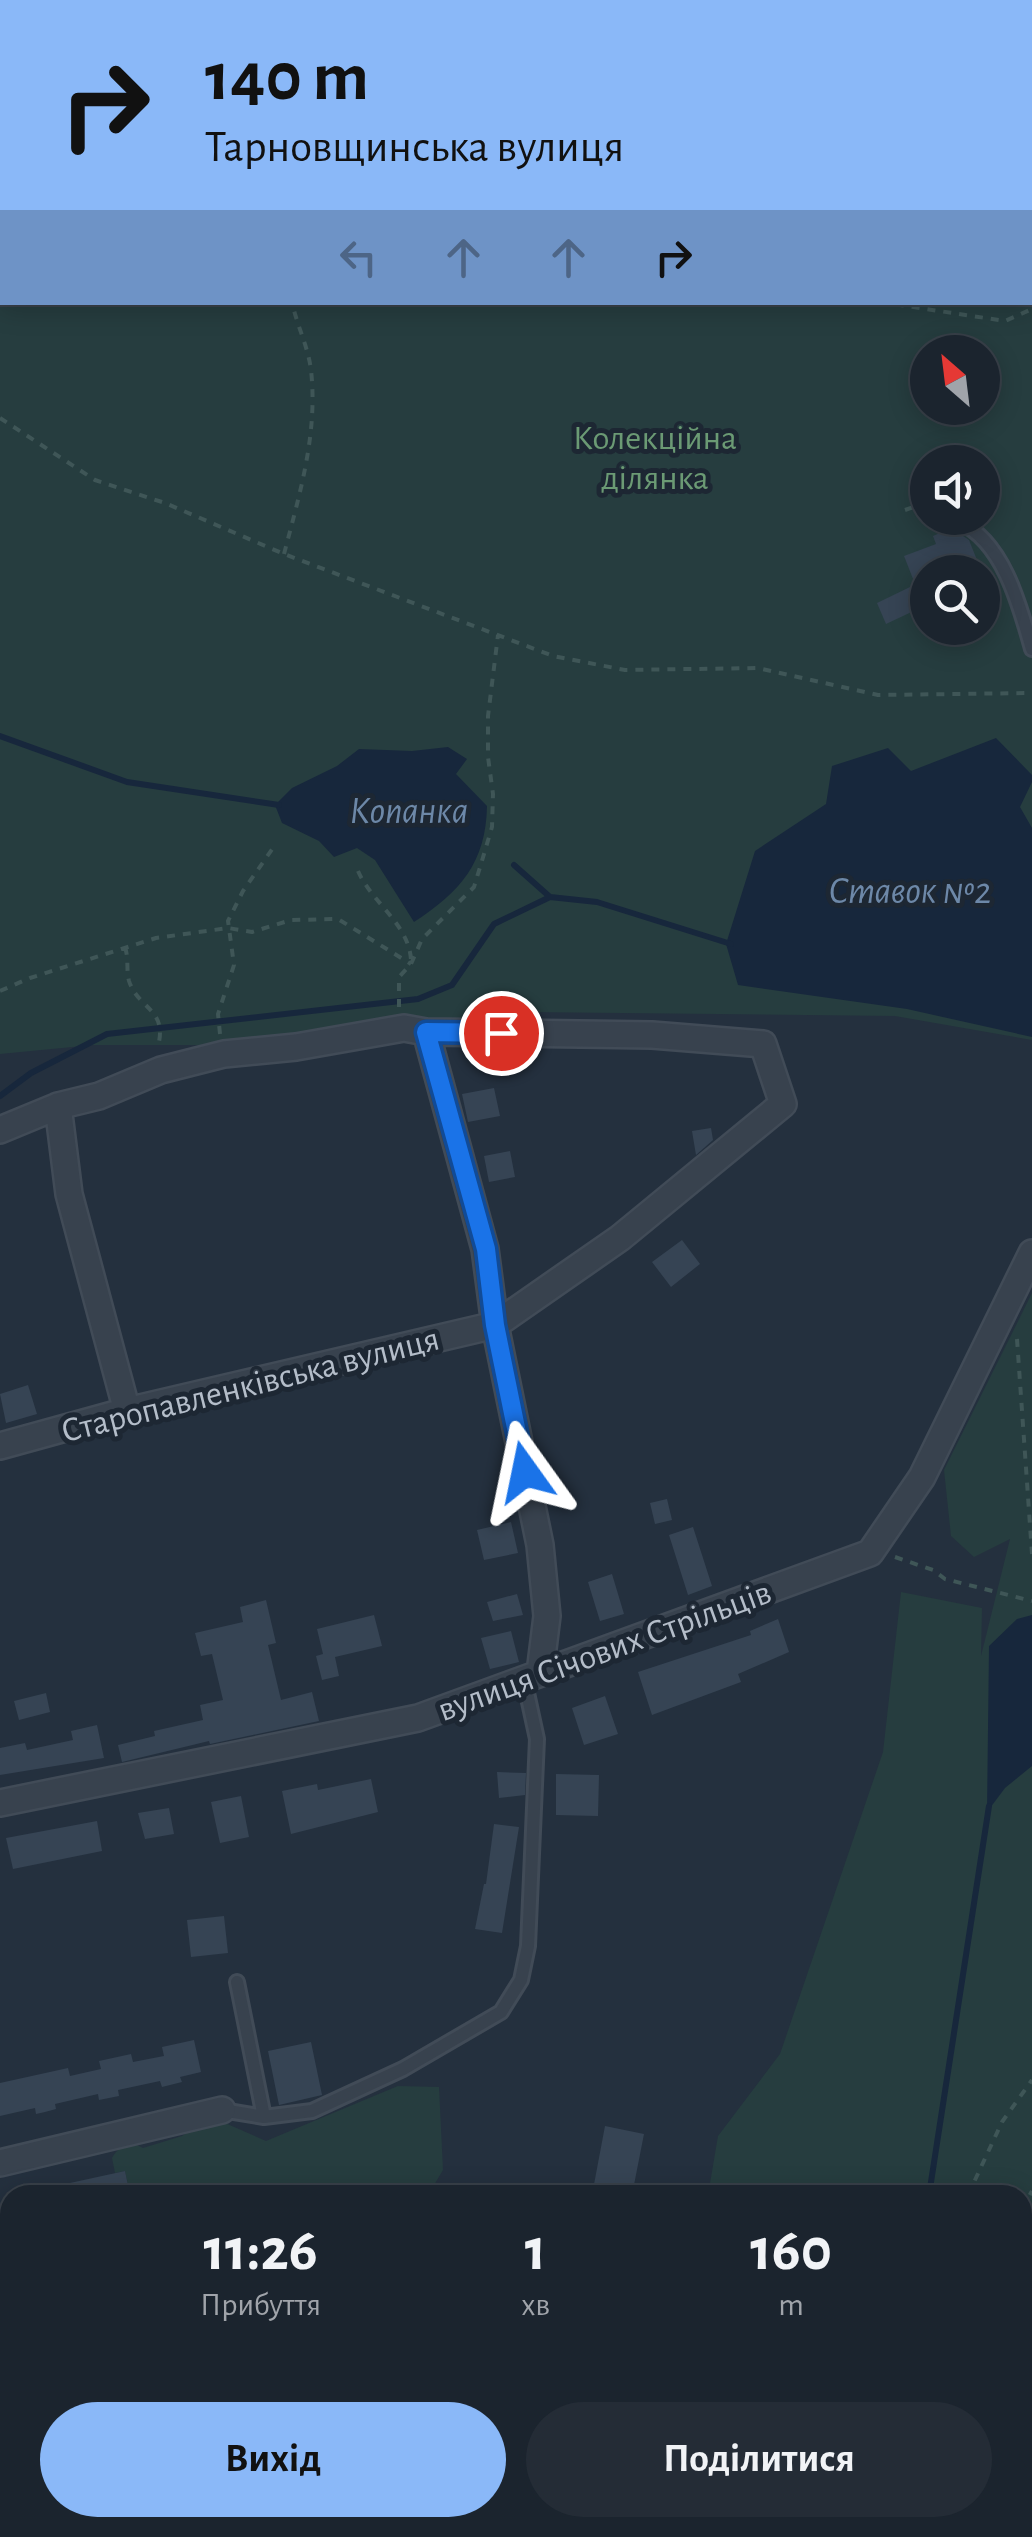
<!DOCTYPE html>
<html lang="uk">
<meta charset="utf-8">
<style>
body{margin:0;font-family:"Alegreya Sans",sans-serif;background:#242c36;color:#f1f3f6;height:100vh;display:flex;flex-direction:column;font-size:38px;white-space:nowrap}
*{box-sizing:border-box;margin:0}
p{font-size:32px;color:#a0a4aa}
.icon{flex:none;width:55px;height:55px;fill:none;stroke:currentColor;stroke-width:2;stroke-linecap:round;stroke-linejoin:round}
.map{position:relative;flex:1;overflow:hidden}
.details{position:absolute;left:0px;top:2185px;width:1032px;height:352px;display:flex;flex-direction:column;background:#1b242e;border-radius:30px 30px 0 0;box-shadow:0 5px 25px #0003,0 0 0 2px #39414a}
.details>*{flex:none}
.banner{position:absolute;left:0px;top:0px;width:1032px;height:305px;box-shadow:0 5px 25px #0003,0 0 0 2px #39414a;background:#8ab8f8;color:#111;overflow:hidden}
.needle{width:65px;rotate:332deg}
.tools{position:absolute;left:910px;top:335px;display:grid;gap:20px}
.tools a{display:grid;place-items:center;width:90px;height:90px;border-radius:50%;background:#1b242e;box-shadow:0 5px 25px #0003,0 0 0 2px #39414a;font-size:50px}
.pin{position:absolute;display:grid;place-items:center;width:85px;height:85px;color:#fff;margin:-42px;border:5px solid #fff;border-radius:50%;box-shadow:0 2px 10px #0007}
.me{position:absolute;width:110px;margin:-55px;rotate:348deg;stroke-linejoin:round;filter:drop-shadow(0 0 8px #0008)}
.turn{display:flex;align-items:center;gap:35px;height:210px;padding:0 40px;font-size:45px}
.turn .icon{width:130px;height:130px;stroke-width:2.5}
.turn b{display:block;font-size:70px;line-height:85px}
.lanes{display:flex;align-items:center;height:95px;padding:0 40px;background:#0003;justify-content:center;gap:50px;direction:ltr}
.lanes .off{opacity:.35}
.eta{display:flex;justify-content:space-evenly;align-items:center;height:170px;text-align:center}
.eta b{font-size:60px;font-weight:700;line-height:70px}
.action{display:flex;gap:20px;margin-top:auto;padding:20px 40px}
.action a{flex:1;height:115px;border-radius:60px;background:#8ab8f8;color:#111;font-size:40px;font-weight:700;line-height:115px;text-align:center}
.action a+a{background:#242c36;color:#f1f3f6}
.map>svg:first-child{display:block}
.green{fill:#263d3f;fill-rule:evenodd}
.water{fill:#17273c}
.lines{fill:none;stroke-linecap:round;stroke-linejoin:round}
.stream{stroke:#17273c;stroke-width:6}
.building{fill:#364454}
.lane-casing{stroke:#414b57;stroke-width:18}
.street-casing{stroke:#414b57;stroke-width:30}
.path{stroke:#3f5657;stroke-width:4;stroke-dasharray:8 8;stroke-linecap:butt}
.lane{stroke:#38424e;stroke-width:12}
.street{stroke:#38424e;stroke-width:25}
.route-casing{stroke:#114b97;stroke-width:25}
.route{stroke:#1a73e8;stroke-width:18}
.labels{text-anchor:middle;stroke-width:10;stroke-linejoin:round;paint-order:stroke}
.park-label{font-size:35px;fill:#6b9a74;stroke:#1d2733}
.street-label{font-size:35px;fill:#b4bdc9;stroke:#1d2733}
.water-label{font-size:38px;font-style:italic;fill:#6d88a8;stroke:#1d2733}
</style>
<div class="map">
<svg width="1032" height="2537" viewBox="0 0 1032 2537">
<rect width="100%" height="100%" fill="#24303e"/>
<!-- green -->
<path class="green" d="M0,0H1032V1040L895,1016L524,1012L245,1045H93L0,1054ZM2,2H1030V302H2ZM928,352H982V408H928ZM928,462H982V518H928ZM928,572H982V628H928Z
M1032,1293V2383L1023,2381L1022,2195H708L718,2136L780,2054L883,1752L901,1592L982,1608L981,1656L1010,1539L974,1557L951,1536L944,1470Z
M398,2086L439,2087L443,2170L428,2195H130L125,2171L115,2173L112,2158C119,2145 131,2140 143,2148L182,2136L222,2110L225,2123L266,2141Z
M10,2361V2528H963L955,2537H0V2371Z"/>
<!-- water -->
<path class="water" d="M996,738L1032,775V782L1020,807L1032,828V1037L907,1009L738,985L726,944L755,851L826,804L832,766L888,748L911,771Z
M448,747L467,759L456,774L487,806C486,863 460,892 414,922L375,860L357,848L334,857L319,841L282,823L275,805L292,788L337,766L359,749L412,751Z
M1032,1615V1766L1005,1788L987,1812L989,1646L1017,1619Z"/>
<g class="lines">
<!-- stream -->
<path class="stream" d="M0,736L127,782L279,805
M514,865L550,897
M0,1096L31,1073L107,1034L418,999L452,985L494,924L550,897L597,902L731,944
M929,2195L989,1806
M753,2537L764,2528"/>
</g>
<!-- building -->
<path class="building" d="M951,528L969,540L977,560L945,572H928V579L915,584L904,556L936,544L933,536Z
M910,587L920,608L886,624L877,603Z
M494,1088L500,1116L468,1122L462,1094Z
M711,1128L713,1140L696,1155L692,1131Z
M510,1151L515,1177L489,1182L484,1156Z
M682,1240L700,1264L671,1287L652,1262Z
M28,1385L37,1414L6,1423L0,1394Z
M667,1499L672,1520L655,1524L650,1503Z
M511,1522L518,1553L484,1560L477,1530Z
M693,1527L712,1586L688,1595L669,1535Z
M612,1574L624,1614L600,1621L588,1582Z
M517,1594L523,1615L493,1621L487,1602Z
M266,1600L276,1643L268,1645L281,1700L312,1692L319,1721L210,1744L209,1741L122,1762L118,1745L155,1736L154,1731L203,1720L200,1705L223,1700L212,1654L201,1656L195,1633L243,1622L240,1607Z
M374,1615L382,1646L335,1657L339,1676L322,1680L316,1656L323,1654L317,1629Z
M778,1619L789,1652L738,1674L741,1682L652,1715L638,1672L751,1635L750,1631Z
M511,1631L519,1662L490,1669L481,1638Z
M46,1693L50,1712L19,1720L14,1701Z
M605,1696L618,1734L584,1745L572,1708Z
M97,1725L104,1758L0,1775V1748L25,1743L27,1750L73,1740L71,1731Z
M497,1772L526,1773L525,1795L499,1798Z
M556,1774L599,1775L598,1816L556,1815Z
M371,1779L378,1812L291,1834L282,1791L317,1784L318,1790Z
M241,1796L249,1837L220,1843L211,1802Z
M169,1808L174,1834L145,1839L138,1813Z
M97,1821L102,1851L13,1869L6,1838Z
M494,1824L519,1827L502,1933L475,1929L484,1884H486Z
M224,1916L228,1953L191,1957L187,1920Z
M194,2040L201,2072L180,2077L182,2082L162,2087L160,2081L118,2090L119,2096L99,2100L98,2094L55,2104L56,2109L45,2112L36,2114L35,2108L0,2116V2083L68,2068L70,2076L101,2069L99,2061L131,2054L133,2062L164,2056L162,2047Z
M311,2042L322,2095L279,2105L268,2051Z
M605,2126L644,2134L632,2195H592Z
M125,2171L130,2195H48L47,2188Z"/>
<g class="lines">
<defs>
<path id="lane" d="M619,0V2
M789,0L805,2
M1030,30H1032
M959,522C1003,541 1020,606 1032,649
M237,1982L264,2117
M222,2110L264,2117L312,2111L403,2069L501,2012L521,1980L528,1946L537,1739L524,1679
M1022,2499L1032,2490
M985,2537L994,2528"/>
<path id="street" d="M426,1032L485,1249L495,1325L540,1545L547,1616L540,1673
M58,1106L69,1194L127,1411
M0,1130L58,1106L99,1096L161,1070L224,1054L296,1047L404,1028L426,1032L652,1035L763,1044L783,1104L620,1238L495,1325L127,1411L0,1446
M0,1803L418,1718L870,1553L922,1477L1032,1253
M0,2163L222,2110
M0,2240L10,2287"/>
</defs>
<!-- lane casing -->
<use href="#lane" class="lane-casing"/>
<!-- street casing -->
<use href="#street" class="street-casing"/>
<!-- path -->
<path class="path" d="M167,0L169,2
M256,0L257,2
M303,0V2
M0,185H2
M1030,234H1032
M880,302L1005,321L1032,309
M0,418L95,480L165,503L284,554L553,656L625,670L758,668L878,695L1032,693
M905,510L922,504L928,508
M284,554C300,493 318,433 311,370C308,346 297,326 292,302
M358,871C372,903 409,924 411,960
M125,947C129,959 126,970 129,981C138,1009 168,1009 158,1046
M0,991L30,978L156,938L228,928L252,932L291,920L338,919L411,964
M399,1007V977L411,964L422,939L474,887L481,864L492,827L493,794L488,757V716L498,635
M220,1034L218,1014L234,965L228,921L243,891L273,848
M1017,1339L1032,1554
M895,1557L933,1570L945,1579L1032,1601
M968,2195L1002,2122L1032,2080
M1022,2209L1032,2191
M931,2537L932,2528"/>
<!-- lane -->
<use href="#lane" class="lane"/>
<!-- street -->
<use href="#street" class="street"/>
</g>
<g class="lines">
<defs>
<path id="route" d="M501,1033L426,1032L486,1249L495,1325L525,1472"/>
</defs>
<!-- route casing -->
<use href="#route" class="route-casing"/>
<!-- route -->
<use href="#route" class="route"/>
</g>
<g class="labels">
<!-- park labels -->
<g class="park-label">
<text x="655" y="449">Колекційна<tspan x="655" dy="40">ділянка</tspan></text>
</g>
<!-- street labels -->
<g class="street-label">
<text transform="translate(250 1384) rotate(-14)" y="12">Старопавленківська вулиця</text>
<text transform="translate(604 1650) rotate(-20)" y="12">вулиця Січових Стрільців</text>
</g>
<!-- water labels -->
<g class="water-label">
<text x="409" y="823">Копанка</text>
<text x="910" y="903">Ставок №2</text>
</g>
</g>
</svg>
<div class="tools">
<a><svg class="needle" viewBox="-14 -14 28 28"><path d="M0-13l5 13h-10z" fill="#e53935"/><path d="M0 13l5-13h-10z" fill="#a0a4aa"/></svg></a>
<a><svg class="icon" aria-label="sound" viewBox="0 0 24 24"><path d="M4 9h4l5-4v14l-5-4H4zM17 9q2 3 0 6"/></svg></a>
<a><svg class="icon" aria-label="search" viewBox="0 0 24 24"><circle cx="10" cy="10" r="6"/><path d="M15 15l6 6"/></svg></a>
</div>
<div class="pin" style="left:501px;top:1033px;background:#d93025"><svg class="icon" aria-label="arrive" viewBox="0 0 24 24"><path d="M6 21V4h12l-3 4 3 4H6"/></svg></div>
<svg class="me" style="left:525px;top:1472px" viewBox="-20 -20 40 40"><path d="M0-17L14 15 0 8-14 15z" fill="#1a73e8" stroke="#fff" stroke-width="4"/></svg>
<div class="banner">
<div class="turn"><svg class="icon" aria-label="right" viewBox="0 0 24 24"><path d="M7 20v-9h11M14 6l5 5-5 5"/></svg><div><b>140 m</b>Тарновщинська вулиця</div></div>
<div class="lanes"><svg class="icon off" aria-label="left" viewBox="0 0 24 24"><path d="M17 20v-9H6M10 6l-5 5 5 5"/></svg><svg class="icon off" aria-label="ahead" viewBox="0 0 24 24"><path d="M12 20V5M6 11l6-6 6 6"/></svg><svg class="icon off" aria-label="ahead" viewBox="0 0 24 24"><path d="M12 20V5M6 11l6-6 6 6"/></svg><svg class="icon" aria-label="right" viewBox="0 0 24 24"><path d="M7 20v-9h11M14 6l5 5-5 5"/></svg></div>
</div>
<section class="details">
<div class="eta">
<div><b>11:26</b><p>Прибуття</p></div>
<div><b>1</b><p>хв</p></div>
<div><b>160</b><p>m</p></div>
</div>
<div class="action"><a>Вихід</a><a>Поділитися</a></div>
</section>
</div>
